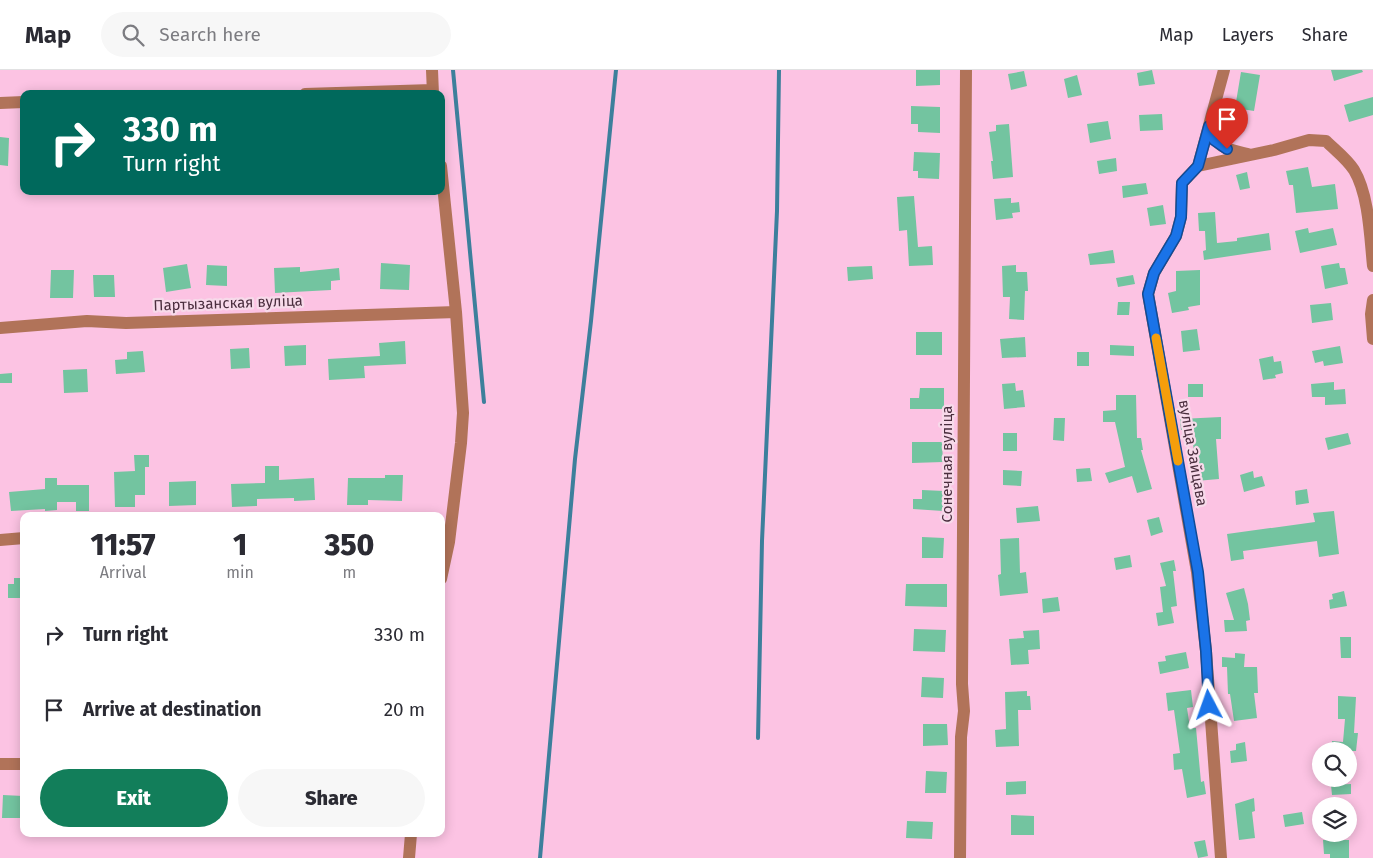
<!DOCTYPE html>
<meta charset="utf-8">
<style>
body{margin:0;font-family:"Fira Sans",sans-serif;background:#f7f7f7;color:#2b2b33;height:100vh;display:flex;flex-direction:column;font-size:19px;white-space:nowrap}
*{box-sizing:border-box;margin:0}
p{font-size:16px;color:#7c7c81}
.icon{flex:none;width:28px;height:28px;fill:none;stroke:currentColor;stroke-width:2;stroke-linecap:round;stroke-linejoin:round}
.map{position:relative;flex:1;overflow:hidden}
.details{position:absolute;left:20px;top:442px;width:425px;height:325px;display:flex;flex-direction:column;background:#fff;border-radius:10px;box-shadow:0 2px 12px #0003}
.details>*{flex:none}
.top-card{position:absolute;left:20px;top:20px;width:425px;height:105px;border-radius:10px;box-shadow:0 2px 12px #0003;background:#00695c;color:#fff;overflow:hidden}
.tools{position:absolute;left:1312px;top:672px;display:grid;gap:10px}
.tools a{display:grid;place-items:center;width:45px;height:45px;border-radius:50%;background:#fff;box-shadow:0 2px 12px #0003;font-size:25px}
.pin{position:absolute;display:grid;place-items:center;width:42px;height:42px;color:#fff;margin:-51px -21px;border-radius:50% 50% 50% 0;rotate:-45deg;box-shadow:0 0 5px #0007}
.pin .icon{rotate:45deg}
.me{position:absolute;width:55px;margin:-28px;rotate:356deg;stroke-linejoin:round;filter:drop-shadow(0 0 4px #0008)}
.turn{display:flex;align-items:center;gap:18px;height:105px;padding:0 20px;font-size:22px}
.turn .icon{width:65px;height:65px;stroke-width:2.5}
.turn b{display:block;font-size:35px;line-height:42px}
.eta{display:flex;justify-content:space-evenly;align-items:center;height:85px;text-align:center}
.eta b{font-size:30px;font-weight:800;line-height:35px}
.action{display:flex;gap:10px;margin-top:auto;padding:10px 20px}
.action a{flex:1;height:58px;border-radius:30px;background:#127e5a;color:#fff;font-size:20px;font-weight:800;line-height:58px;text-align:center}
.action a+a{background:#f7f7f7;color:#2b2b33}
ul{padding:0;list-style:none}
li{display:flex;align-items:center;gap:15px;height:75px;padding:0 20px}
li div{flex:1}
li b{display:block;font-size:19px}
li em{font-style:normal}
header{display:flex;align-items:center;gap:30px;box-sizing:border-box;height:70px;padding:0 25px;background:#fff;border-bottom:1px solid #e1e1e2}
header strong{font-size:24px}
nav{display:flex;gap:28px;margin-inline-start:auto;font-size:18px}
.search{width:350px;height:45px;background:#f7f7f7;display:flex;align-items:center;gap:12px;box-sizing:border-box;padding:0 18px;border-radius:28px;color:#7c7c81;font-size:19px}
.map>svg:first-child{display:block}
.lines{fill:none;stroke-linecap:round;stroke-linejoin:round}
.stream{stroke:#3d7f9c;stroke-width:4}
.building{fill:#73c4a0}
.minor{stroke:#b17359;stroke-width:12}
.route-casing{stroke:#114b97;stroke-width:12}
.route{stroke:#1a73e8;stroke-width:9}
.slow{stroke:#f59e0b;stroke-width:9}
.labels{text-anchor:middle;stroke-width:4.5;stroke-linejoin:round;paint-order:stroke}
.street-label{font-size:15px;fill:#4a2e3e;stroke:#f7daea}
</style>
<header>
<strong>Map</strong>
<div class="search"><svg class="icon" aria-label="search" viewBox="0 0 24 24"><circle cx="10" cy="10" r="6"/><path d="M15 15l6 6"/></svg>Search here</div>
<nav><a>Map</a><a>Layers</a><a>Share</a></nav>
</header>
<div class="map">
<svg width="1373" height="788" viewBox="0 0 1373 788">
<rect width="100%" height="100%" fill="#fcc3e3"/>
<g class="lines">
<!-- stream -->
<path class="stream" d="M453,0L484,332
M758,668L762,471L777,141L779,0
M540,788L575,389L591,251L616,0"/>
</g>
<!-- building -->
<path class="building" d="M916,0H940V15L916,16Z
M1152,0L1155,14L1139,16L1137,3Z
M1331,0H1362L1363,2L1334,11Z
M1024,1L1027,16L1011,20L1008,4Z
M1241,2L1260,5L1254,41L1235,38Z
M1077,5L1082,25L1068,28L1064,9Z
M1373,27V45L1349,52L1344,35Z
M911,36L940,37V63L918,62V54H911Z
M1162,44L1163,60L1140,61L1139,45Z
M1108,51L1111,69L1090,73L1087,54Z
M1009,54L1013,107L993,109L991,91H993L989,62L996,61V55Z
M0,67L9,68L8,96L0,95Z
M914,82L940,83L939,109L918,108V101H913Z
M1116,88L1117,101L1099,104L1097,91Z
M1308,97L1312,117L1335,114L1338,139L1296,143L1293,115H1289L1286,101Z
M1247,102L1250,118L1240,120L1236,105Z
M1146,113L1148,124L1123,128L1122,116Z
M914,126L918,177L932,176L933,195L909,196L907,160L899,161L897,127Z
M1011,128V133L1019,132L1020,142L1012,143L1013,148L996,150L994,129Z
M1163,135L1166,154L1150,156L1147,138Z
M1215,142L1217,173L1237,171V168L1269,163L1271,180L1204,190L1203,181L1206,180L1205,161H1199L1198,143Z
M1308,158L1309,163L1333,158L1337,175L1300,183L1295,161Z
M1113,180L1115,193L1090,195L1088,184Z
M381,193L410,195L409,220L380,219Z
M1339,193L1340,198H1345L1348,214L1325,219L1321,196Z
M187,194L191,218L166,222L163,198Z
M207,195L227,196V216L206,215Z
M1016,195V202H1027L1028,221H1025L1024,250L1009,249L1010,227H1003L1002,196Z
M872,196L873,209L848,211L847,197Z
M300,197V202L339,198L340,210L331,211V220L275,223L274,198Z
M51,200H74L73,228H50Z
M1200,200V235L1188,237L1189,240L1172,243L1168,223L1176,221V201Z
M93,205H114L115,227H94Z
M1133,205L1135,214L1118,217L1116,208Z
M1118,232H1130L1129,245H1117Z
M1331,233L1333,250L1312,253L1310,235Z
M1197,259L1200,280L1183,282L1181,261Z
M916,262H942V285H916Z
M1025,267L1026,287L1002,288L1000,269Z
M405,271L406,294L364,296L365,308L329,310L328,289L380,286L379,273Z
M306,275V295L285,296L284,276Z
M1110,275L1134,276V286L1110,285Z
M1340,276L1343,293L1324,296L1323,291L1315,293L1312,281Z
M249,278L250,298L231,299L230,279Z
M143,281L145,302L116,304L115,290L127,289V282Z
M1077,282H1089V296H1077Z
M1273,286L1274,292L1281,291L1283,303L1275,305L1276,308L1263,310L1259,289Z
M87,299L88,322L64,323L63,300Z
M12,303V313H0V304Z
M1334,312V320L1345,319L1346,334L1325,335V327H1312L1311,314Z
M1015,313L1016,321L1023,320L1025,337L1004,339L1002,314Z
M1188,314H1203V327H1188Z
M920,318H944V339H910V328H919Z
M1116,325H1136L1137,368H1141L1143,380H1141L1152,419L1137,423L1132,406L1109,413L1105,403L1125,397L1115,352H1103V341L1116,340Z
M1221,347V369H1216L1219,409L1196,411L1192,359L1181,360L1180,349Z
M1054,348H1065L1064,371L1053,370Z
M1003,363H1017V381H1003Z
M1348,363L1351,374L1328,380L1325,368Z
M912,372H942L943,392L912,393Z
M134,385H149V397H145V425H135V437H115L114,402L135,401Z
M265,396H279V410L314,408L315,430L294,431V428L257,429V436L232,437L231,414L265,413Z
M1090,398L1092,411L1077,412L1076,399Z
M1003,400L1022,401L1021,416L1003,415Z
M1253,401L1254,408L1262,406L1265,416L1244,422L1240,405Z
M385,405H403L402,431L368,430V435H347L348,408H385Z
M45,408H57V415H89V441H76V432H57V440L45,441V439L11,441L9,422L45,419Z
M196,411V435L169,436V412Z
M1307,419L1309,433L1296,435L1295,421Z
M922,420L944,421L943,441L913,439V429H922Z
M1038,436L1040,451L1017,453L1016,438Z
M1334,441L1339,484L1319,487L1317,471L1243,481L1244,489L1231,491L1227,464L1315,452L1313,443Z
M1159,447L1163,462L1151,466L1147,450Z
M922,467L944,468L943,488H922Z
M1019,468L1020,503L1026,502L1028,523L1000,526L998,505L1001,504L1000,469Z
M1130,485L1132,497L1116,500L1114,488Z
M1174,490L1176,501H1173L1177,536L1171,537L1174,553L1158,556L1156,543L1163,542L1160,517L1166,516L1160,493Z
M14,508H24V528H8V514H14Z
M906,514H947V537L905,536Z
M1244,518L1248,534L1250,550L1246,551L1247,561L1225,562L1224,550H1234L1226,523Z
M1344,521L1347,536L1330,539L1329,530L1333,529L1332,524Z
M1058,527L1060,541L1043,543L1042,529Z
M914,559L946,560L945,582L913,581Z
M1039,560L1040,579L1028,580L1029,594L1011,595L1009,569L1024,568L1023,561Z
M1340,567H1351V588H1341Z
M1186,582L1189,598L1160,604L1158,592L1166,591L1165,586Z
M1235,583L1245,584L1244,597H1257L1258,623H1254L1257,648L1234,651L1230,624H1228L1227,597H1222V587L1235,588Z
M922,607L944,608L943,628L921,627Z
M1191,620L1193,637L1187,638L1190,658H1196L1201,712L1204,711L1206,724L1187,728L1182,699L1174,700L1173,684L1180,683L1174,640L1168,641L1166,623Z
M1027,621V626H1030L1031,640H1018L1019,676L996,677L995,660L1006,659L1005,622Z
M1338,626L1356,627L1354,663H1358L1356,681H1331L1332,671L1343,672L1345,649H1338Z
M923,654H947L948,675L923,676Z
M1245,672L1247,691L1231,693L1230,681L1236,680V674Z
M926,701L947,702L946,723H925Z
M1026,711V724L1006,725V712Z
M1351,714V724L1332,725L1331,715Z
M3,725L23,726V748H2Z
M1254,728L1255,741L1252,742L1255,768L1239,770L1235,734Z
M1302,742L1304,754L1285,757L1283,745Z
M1011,745L1034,746V765H1011Z
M907,751L933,752L932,769L906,768Z
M1205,770L1208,786L1198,788L1194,772Z
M1323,770H1349V788H1330V784H1324Z"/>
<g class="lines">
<!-- minor -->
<path class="minor" d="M432,0L433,24
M305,24L432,20
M0,33L24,32
M1209,56C1217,79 1226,79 1248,84
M441,96L456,242L463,343L461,373L449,472L441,509
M1198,96L1274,80L1309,70L1326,71C1335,80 1347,89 1354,100C1369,125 1370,167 1373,196
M1373,230L1371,244L1373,269
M0,258L87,251L126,253L456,242
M0,470L24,468
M0,694H24
M409,788L411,764
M960,788L961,667L964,641L962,614L966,0
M1221,788L1206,581L1197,502L1148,224L1154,203L1176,166L1181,147L1182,113L1198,96L1224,0"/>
</g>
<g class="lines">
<defs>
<path id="route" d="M1209,635L1206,581L1198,502L1148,224L1154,203L1176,166L1181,147L1182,113L1198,96L1209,56L1214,70L1227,79"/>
</defs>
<!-- route casing -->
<use href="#route" class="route-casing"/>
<!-- route -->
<use href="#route" class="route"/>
<!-- slow -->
<path class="slow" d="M1156,268L1178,391"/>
</g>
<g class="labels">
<!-- street labels -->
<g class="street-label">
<text transform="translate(228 233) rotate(-2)" y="5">Партызанская вуліца</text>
<text transform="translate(1193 383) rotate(80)" y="5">вуліца Зайцава</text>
<text transform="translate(947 394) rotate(-90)" y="5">Сонечная вуліца</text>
</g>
</g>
</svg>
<div class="tools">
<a><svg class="icon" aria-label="search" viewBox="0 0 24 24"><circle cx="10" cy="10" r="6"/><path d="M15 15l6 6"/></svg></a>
<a><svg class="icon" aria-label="layers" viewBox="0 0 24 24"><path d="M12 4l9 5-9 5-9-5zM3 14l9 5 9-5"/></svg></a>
</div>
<div class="pin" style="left:1227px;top:79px;background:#d93025"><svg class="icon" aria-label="arrive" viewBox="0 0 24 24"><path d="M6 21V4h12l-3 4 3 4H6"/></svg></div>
<svg class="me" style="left:1209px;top:635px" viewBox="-20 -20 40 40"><path d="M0-17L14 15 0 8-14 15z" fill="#1a73e8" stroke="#fff" stroke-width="4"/></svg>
<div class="top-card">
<div class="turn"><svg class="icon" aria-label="right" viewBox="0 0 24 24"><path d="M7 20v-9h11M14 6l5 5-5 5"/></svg><div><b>330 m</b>Turn right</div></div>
</div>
<section class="details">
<div class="eta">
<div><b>11:57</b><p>Arrival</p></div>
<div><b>1</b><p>min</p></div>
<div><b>350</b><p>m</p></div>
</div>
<ul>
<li><svg class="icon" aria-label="right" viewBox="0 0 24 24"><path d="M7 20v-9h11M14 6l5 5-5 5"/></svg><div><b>Turn right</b></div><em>330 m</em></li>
<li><svg class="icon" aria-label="arrive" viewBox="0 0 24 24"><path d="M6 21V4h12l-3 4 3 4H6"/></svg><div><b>Arrive at destination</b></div><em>20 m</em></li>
</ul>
<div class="action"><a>Exit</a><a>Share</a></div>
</section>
</div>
